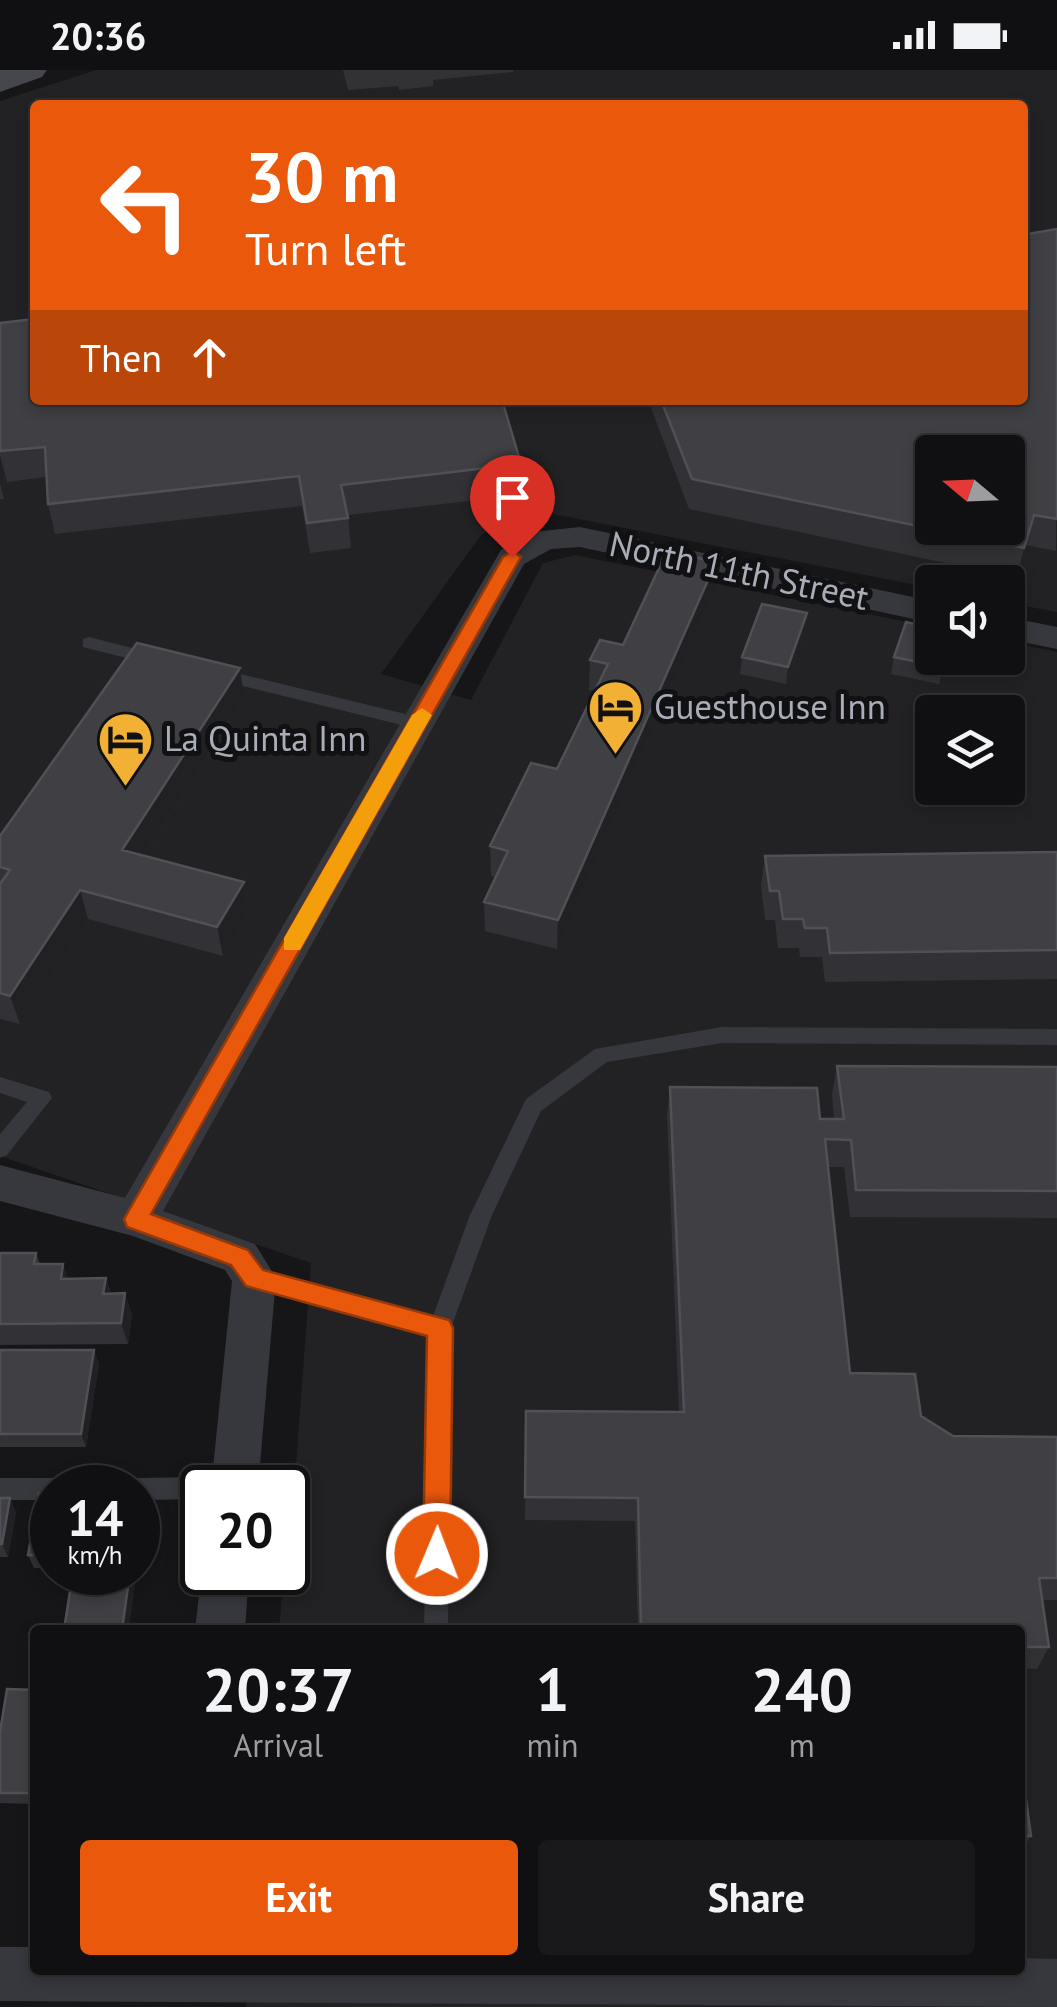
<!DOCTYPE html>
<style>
body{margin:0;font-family:"PT Sans",sans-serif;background:#19191b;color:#f1f3f6;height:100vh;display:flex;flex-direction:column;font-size:38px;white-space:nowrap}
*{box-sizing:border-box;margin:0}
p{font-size:32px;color:#9c9d9f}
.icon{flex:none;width:55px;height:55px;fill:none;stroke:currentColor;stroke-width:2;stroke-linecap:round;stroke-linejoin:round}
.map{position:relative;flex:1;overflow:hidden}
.details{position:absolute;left:30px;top:1555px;width:995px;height:350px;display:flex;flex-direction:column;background:#101012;border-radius:10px;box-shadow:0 5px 15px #0003,0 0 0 2px #303032}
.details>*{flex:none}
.guide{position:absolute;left:30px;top:30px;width:998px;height:305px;border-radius:10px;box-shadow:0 5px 15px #0003,0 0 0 2px #303032;background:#ea580c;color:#fff;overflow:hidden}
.needle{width:65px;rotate:289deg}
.buttons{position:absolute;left:915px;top:365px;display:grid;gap:20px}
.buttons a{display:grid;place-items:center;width:110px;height:110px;border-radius:10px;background:#101012;box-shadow:0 5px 15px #0003,0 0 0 2px #303032;font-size:50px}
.speed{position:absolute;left:30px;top:1395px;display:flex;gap:20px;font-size:50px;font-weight:700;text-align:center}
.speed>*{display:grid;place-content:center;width:130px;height:130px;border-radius:50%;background:#101012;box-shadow:0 5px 15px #0003,0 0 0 2px #303032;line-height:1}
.speed small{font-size:25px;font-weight:400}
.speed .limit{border:5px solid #111;border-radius:15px;background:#fff;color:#111}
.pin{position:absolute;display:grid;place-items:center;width:85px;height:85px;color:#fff;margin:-102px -42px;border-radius:50% 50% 50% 0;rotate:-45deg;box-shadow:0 0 10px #0007}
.pin .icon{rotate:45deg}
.me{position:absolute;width:110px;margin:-55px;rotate:1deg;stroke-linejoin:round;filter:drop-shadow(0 0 8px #0008)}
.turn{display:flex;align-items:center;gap:35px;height:210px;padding:0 50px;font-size:45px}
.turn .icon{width:130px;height:130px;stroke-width:2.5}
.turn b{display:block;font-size:70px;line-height:85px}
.then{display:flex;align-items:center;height:95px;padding:0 50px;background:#0003;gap:20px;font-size:38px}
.eta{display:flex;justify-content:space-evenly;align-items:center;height:170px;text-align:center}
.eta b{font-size:60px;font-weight:700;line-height:70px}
.action{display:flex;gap:20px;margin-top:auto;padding:20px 50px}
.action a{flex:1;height:115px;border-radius:10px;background:#ea580c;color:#fff;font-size:40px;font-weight:700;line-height:115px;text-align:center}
.action a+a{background:#19191b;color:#f1f3f6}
.status{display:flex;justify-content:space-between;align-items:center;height:70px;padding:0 50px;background:#101012;direction:ltr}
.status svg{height:28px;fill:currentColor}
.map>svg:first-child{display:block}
.built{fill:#222225;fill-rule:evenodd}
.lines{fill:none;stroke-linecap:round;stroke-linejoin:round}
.lane{fill:#37383d;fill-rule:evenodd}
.street{fill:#37383d;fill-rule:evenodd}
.secondary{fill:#45474d;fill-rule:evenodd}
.wall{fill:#323236}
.shaded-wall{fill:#212124}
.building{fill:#3f3f44;stroke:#4f5156;stroke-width:2.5;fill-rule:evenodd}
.route{fill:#ea580c;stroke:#983908;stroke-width:2.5}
.slow{fill:#f59e0b}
.labels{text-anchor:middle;stroke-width:10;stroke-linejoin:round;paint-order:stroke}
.street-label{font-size:35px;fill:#a8adb8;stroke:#111113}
.poi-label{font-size:35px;fill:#a8adb8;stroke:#111113;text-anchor:start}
</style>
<div class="status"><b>20:36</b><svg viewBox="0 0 49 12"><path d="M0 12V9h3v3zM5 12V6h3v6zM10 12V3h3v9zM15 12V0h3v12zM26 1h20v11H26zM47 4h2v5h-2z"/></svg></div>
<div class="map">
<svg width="1057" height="1937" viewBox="0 0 1057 1937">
<rect width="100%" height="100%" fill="#161618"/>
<!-- built -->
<path class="built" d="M96,0H1057V542L1008,533V512H932V518L548,443L504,449L481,465L381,604L471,630L543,493L575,485L932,557V588H1008V572L1057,582V1937H246L249,1900H1020V1560H279L284,1503L288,1502L311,1193L0,1086V31ZM35,35H1022V330H35ZM932,382H1008V458H932ZM932,642H1008V718H932Z"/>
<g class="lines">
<!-- lane -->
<path class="lane" d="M89,567L160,585L163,589L154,595L83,577V569Z
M216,598L418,647L427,653L418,659L210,608L207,604Z
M722,957L1057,959V975L722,973L607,992L541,1041L492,1145L451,1258L448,1560H424L429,1265L254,1217L246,1215L243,1208L246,1201L254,1199L433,1246L470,1145L526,1029L595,979Z
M0,1007L49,1022L52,1028L7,1085L0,1088V1064L27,1032L0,1023Z
M202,1407L210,1410L214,1418H202V1429L138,1430V1418H127L130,1411L138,1408Z
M0,1408H52L60,1411L63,1418H52V1430H0Z"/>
<!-- street -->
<path class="street" d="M580,457L932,531V553L580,477L551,479L524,494L163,1141L255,1174L276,1208L258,1418H211L232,1211L225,1200L133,1166L0,1131V1095L125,1128L501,480L533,462Z
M1008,547L1057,557V579L1008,569Z
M202,1498V1502H249L245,1560H195Z
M0,1877H35V1900H1020V1888L1057,1889V1937L0,1931Z"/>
<!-- secondary -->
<path class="secondary" d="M0,0H47L42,7L0,22Z"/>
</g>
<!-- wall -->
<path class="wall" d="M343,0H513V2L433,10V16L399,20L398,16L348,20Z
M1057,159L1056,481L1026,475L1017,508L689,439L648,330H1022Z
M0,253L521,394V425L348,445L351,478L310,483L302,436L55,464L48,434L46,407L7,412L3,396L4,429H0Z
M714,522L557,879L485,861L484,832L495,807L491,806L490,776L557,699L595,621L589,620L590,590L623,575Z
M804,560L786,614L740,604L742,587Z
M894,587L946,588L939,614L891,604Z
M244,628L143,786L244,812L248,841L223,886L88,849L20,954L0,949V766Z
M1057,782V909L825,912L822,887H800L799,878H778L775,850H765L761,815L765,786Z
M837,996L1057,997V1148L850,1147L844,1097H828L850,1303L953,1366L1057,1367V1530H1042L1049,1577L1037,1599L1020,1598V1560H638L635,1451L525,1450L526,1341L679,1342L667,1045L670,1017L820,1049H834L832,1024Z
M0,1183H36L40,1194L68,1209L106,1208L111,1224L132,1244L128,1274L0,1275Z
M0,1280H94L99,1294L86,1377H0Z
M52,1423V1498H34L28,1485Z
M0,1428L16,1442L8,1487H0Z
M35,1620V1734L0,1733V1662Z
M1020,1686L1031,1766L1020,1783Z"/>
<!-- shaded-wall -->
<path class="shaded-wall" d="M0,386L3,396L4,429L0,413Z
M1034,445L1026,475L1017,508L1024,478Z
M716,492L714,522L557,879L558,850Z
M807,543L804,560L786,614L788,597Z
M240,598L244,628L128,809L122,780Z
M244,812L248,841L223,886L217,857Z
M80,820L88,849L20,954L10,926Z
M63,1194L70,1215L61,1209Z
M106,1208L113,1229L103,1224Z
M125,1223L132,1244L128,1274L121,1253Z
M94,1280L99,1294L86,1377L81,1364Z
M10,1428L16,1442L8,1487L2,1474Z
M138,1429L141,1437L138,1460Z
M130,1502H134L136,1507L129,1560H122Z"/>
<!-- building -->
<path class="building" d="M1057,159V449L1034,445L1024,478L692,409L661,330H1022V165ZM932,382H1008V458H932Z
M35,249V330H502L521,394L341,415L348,448L307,453L299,406L48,434L45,377L0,381V253Z
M667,481L716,492L558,850L484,832L508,781L490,776L531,693L557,699L608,594L590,590L600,570L623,575Z
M762,534L807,543L788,597L742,587Z
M906,552L932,558V588H945L943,597L894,587Z
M137,573L240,598L122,780L244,812L217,857L80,820L10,926L0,923V814L10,800L0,797V766Z
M1057,782V880L830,883L827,858H805L803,849H783L779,821H770L765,786Z
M837,996L1057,997V1121L856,1120L851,1070L825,1069L850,1303L915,1304L921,1346L953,1366L1057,1367V1508H1039L1049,1577H1020V1560H641L638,1428L525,1427L526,1341L684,1342L670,1017L817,1018L820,1049H844Z
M0,1183H36L34,1194H63L61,1209L106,1208L103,1224L125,1223L121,1253L0,1254Z
M0,1280H94L81,1364H0Z
M39,1423H52V1486L28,1485Z
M0,1428H10L2,1474H0Z
M73,1502H130L122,1560H64Z
M7,1619L35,1620V1723H0V1662Z
M1020,1686L1031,1766H1020Z"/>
<!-- route -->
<path class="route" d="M512,481L521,487L151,1144L248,1180L263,1200L449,1250L453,1258L450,1484L446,1494L437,1497L427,1494L423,1484L427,1266L246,1216L231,1195L127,1157L124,1149L503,487Z"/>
<!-- slow -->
<path class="slow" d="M422,638L432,645L300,880H284V868L412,645Z"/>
<!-- icons -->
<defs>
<symbol id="hotel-pin" viewBox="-11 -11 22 30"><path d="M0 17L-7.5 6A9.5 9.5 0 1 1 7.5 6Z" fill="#f2b134" stroke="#111113"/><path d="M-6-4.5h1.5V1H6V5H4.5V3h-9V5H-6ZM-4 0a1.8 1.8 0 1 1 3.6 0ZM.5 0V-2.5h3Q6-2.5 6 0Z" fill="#111"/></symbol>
</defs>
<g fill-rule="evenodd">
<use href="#hotel-pin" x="584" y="606" width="63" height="86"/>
<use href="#hotel-pin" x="94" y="638" width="63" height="86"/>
</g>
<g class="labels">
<!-- street labels -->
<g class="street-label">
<text transform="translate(739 501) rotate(12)" y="12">North 11th Street</text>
</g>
<!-- poi labels -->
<g class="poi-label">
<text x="654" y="649">Guesthouse Inn</text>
<text x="164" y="681">La Quinta Inn</text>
</g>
</g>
</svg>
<div class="buttons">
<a><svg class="needle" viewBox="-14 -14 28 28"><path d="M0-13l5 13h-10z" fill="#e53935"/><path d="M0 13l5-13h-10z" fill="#9c9d9f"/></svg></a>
<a><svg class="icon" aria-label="sound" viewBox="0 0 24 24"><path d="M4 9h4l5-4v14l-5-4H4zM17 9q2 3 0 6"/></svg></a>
<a><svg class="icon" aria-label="layers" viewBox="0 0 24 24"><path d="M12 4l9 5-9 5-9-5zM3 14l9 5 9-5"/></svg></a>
</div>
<div class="speed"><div>14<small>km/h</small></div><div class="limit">20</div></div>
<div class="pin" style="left:512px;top:487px;background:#d93025"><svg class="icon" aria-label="arrive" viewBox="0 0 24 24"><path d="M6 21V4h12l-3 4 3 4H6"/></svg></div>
<svg class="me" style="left:437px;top:1484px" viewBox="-20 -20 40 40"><circle r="17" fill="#ea580c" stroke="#fff" stroke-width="3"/><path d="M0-11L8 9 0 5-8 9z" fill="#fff"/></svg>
<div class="guide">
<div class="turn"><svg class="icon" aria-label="left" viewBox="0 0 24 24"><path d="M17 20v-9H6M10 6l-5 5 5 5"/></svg><div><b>30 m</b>Turn left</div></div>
<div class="then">Then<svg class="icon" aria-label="ahead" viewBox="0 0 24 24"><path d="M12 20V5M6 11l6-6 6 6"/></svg></div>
</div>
<section class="details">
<div class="eta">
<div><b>20:37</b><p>Arrival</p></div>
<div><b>1</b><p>min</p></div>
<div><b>240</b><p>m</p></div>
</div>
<div class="action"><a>Exit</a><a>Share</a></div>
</section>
</div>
